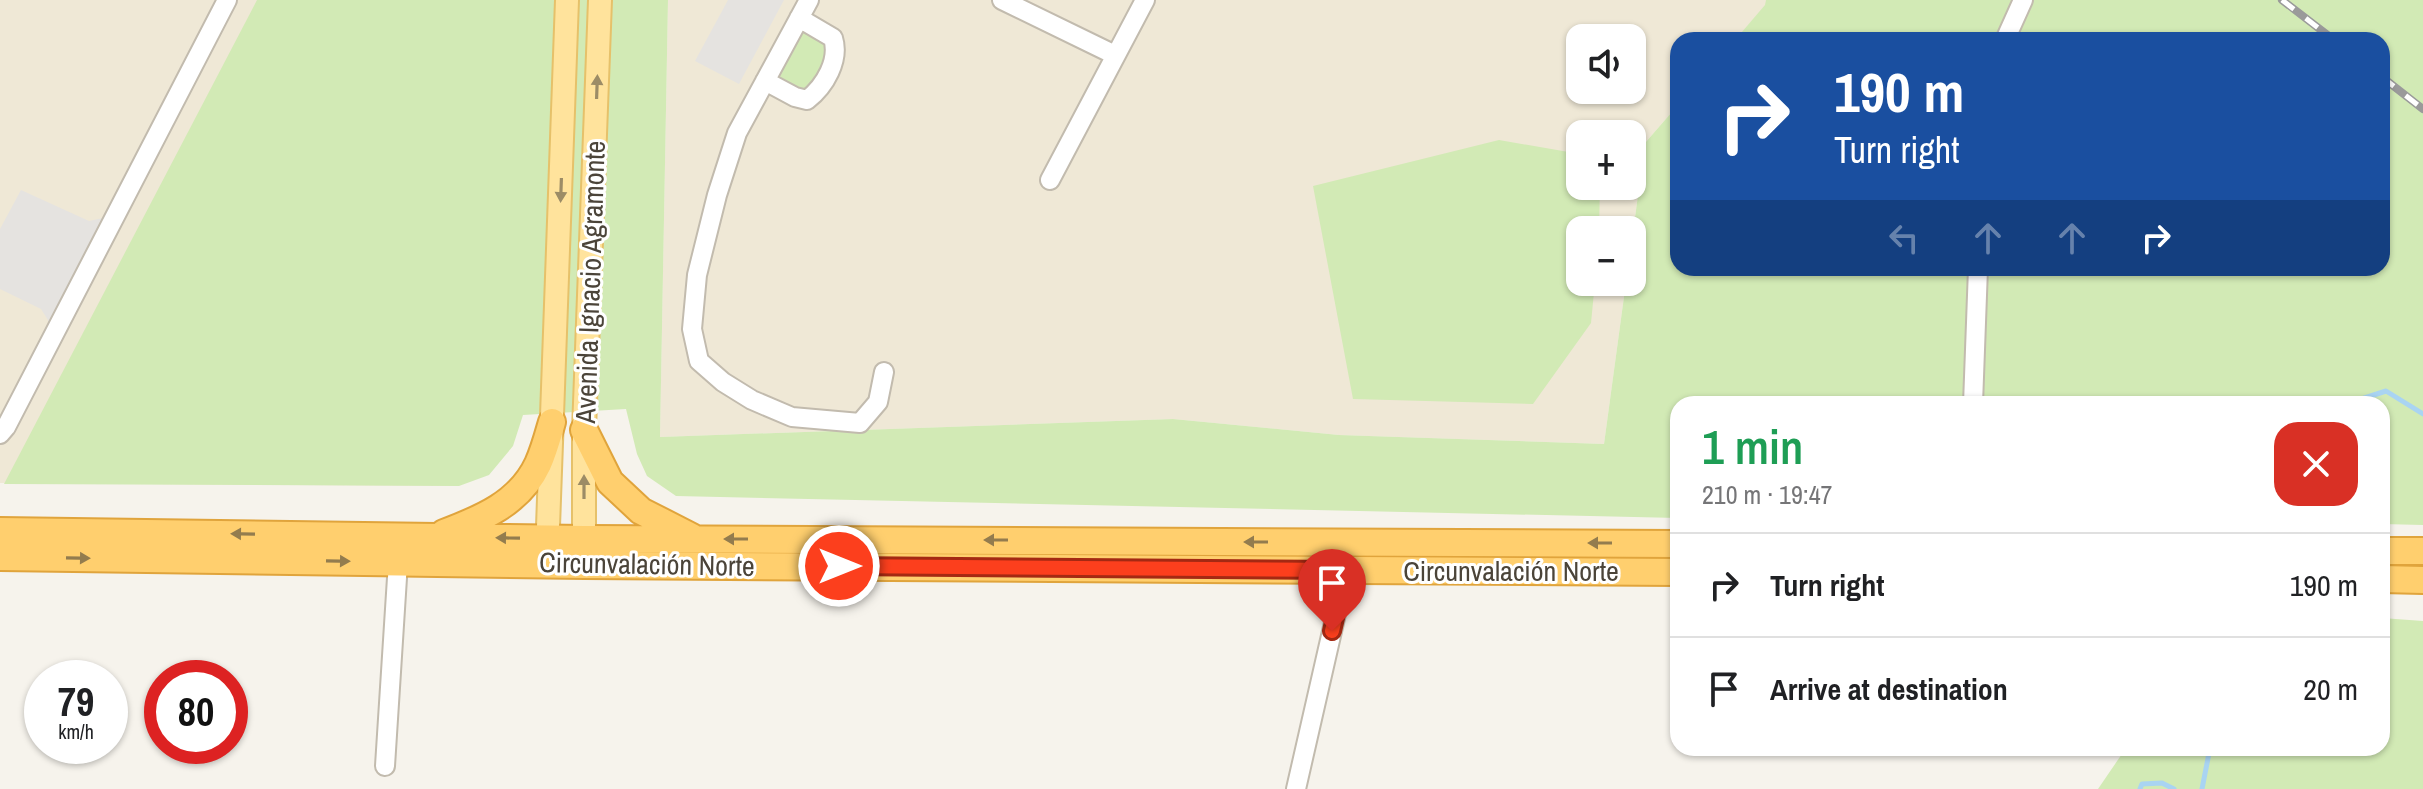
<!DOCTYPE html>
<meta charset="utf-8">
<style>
body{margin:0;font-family:"Archivo Narrow",sans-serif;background:#f6f6f6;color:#202124;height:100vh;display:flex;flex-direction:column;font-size:30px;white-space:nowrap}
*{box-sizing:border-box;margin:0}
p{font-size:26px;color:#757577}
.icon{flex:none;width:44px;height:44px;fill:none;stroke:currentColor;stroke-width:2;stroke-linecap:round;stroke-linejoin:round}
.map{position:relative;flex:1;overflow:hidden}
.drawer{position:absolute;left:1670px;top:396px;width:720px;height:360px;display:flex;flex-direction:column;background:#fff;border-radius:24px;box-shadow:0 2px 6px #0004}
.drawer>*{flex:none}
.banner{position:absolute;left:1670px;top:32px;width:720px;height:244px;border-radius:24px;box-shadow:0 2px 6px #0004;background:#1a4fa0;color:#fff;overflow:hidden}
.tools{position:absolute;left:1566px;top:24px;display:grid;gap:16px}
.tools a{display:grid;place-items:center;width:80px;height:80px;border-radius:16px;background:#fff;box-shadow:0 2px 6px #0004;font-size:40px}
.speed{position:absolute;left:24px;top:660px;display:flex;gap:16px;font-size:40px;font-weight:700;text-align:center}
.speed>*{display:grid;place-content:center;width:104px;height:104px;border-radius:50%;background:#fff;box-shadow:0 2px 6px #0004;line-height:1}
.speed small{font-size:20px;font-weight:400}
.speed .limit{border:12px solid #d22;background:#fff;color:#111}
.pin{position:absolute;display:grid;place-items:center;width:68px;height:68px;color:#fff;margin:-82px -34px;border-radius:50% 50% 50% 0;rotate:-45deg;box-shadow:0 0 8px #0007}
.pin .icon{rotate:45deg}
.me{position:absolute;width:88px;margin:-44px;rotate:90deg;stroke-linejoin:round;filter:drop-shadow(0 0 6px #0008)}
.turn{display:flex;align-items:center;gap:28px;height:168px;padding:0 32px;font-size:36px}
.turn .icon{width:104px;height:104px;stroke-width:2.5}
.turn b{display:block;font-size:56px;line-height:68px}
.lanes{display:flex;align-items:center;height:76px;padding:0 32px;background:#0003;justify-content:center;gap:40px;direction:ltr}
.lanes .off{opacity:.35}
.round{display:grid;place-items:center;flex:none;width:84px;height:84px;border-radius:24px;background:#f6f6f6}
.overview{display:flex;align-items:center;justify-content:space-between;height:136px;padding:0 32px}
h1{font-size:48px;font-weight:600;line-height:60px;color:#1e9e55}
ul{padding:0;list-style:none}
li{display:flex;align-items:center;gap:24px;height:104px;padding:0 32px;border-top:2px solid #e0e0e0}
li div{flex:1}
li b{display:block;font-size:30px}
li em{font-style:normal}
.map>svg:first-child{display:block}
.education{fill:#efe8d6;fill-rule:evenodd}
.green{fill:#d2eab5}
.parking{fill:#e5e3e0}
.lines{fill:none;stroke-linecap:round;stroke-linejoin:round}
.stream{stroke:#a9d4f2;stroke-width:5}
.minor-casing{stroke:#c2bbae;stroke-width:22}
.major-casing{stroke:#e6c16a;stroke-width:26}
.highway-casing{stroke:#e0a43c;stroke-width:30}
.minor{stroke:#fff;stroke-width:18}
.major{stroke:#ffe39c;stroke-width:22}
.highway{stroke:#ffcf6e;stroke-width:26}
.rail-casing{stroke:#9a9a9a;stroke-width:8}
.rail{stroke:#fff;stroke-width:5;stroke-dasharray:15;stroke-linecap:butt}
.oneway{fill:#9c8c66}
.oneway2{fill:#937c4e}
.route-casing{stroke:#a42913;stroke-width:20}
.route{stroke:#fc3f1d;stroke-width:14}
.labels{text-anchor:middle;stroke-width:6;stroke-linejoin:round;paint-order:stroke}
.street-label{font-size:28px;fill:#4b4439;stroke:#fff}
</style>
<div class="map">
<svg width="2423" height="789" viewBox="0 0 2423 789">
<rect width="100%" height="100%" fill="#f6f3ec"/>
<!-- education -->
<path class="education" d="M0,0H507L459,486L0,483Z
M668,0H1766V5L1735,40H1678V105L1645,143L1632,240V230H1580V282H1626L1604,444L1339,435L1173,419L660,437ZM1580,38H1632V90H1580ZM1580,134H1632V186H1580Z"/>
<!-- green -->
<path class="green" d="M257,0H668L660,437L1173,419L1339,435L1604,444L1626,282H1632V240L1645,143L1678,105V268H2382V40H1735L1765,5L1766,0H2423V525L2382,524V404H1678V518L676,496L647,476L637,454L626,409L523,415L513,446L489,475L459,486L4,484Z
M801,26L830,41V58L806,92L773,79Z
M1499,140L1580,154V186H1600L1599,230H1580V282H1595L1591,323L1533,404L1353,399L1313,186Z
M2382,618L2423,621V789H2098L2126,748H2382Z"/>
<!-- parking -->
<path class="parking" d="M728,0H784L739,84L695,61Z
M21,190L89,221L103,218L120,206L50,342L48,320L41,309L0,289V229Z"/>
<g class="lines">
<!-- stream -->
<path class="stream" d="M2346,404L2386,391L2423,414
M2140,789L2142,784L2162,783L2174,789
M2202,789L2210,748"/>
<defs>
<path id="minor" d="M809,0L737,133L717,195L697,275L692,329L699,361L723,382L752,400L792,417L860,423L878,402L884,372
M1002,0L1115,55
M2005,40L2023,0
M765,81L795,97L807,100C825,86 840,60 833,38L799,18
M1050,180L1145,0
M1973,404L1978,268
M0,434L6,427L227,0
M385,766L398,562
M1296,789L1346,570"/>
<path id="major" d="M547,554L567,0
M584,555V430L600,0"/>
<path id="highway" d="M584,430L610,482L641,511L692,537
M0,531L584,539L1678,544
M444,533C481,519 520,503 538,464C544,451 548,436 552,422
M2382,551H2423
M0,557L585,565L1678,572
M2382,579L2423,580"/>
</defs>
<!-- minor casing -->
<use href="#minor" class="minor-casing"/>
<!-- major casing -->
<use href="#major" class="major-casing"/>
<!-- highway casing -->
<use href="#highway" class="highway-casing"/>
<!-- minor -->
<use href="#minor" class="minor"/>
<!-- major -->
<use href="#major" class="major"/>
<!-- highway -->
<use href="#highway" class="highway"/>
<defs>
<path id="rail" d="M2282,0L2334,40
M2382,77L2423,109"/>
</defs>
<!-- rail casing -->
<use href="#rail" class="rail-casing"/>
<!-- rail -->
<use href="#rail" class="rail"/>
</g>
<!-- one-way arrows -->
<defs><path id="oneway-solid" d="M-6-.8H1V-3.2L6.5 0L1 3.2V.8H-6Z" transform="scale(2)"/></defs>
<g class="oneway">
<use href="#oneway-solid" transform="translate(597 87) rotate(-88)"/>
<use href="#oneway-solid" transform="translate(561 190) rotate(92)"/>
<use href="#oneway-solid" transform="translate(584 487) rotate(-90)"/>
</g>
<g class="oneway2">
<use href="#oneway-solid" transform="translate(243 534) rotate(-179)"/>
<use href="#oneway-solid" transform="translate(508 538) rotate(-179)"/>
<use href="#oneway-solid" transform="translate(736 539) rotate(-180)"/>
<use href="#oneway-solid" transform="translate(996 540) rotate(-180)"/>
<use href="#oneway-solid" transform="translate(1256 542) rotate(-180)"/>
<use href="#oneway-solid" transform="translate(1600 543) rotate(-180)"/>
<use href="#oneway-solid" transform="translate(78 558) rotate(1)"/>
<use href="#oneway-solid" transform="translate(338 561) rotate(1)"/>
</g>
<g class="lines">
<defs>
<path id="route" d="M839,566L1346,570L1332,631"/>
</defs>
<!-- route casing -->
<use href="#route" class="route-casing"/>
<!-- route -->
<use href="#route" class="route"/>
</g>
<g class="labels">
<!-- street labels -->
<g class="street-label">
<text transform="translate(590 282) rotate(-88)" y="10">Avenida Ignacio Agramonte</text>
<text transform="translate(647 564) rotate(1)" y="10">Circunvalación Norte</text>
<text x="1511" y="581">Circunvalación Norte</text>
</g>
</g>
</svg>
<div class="tools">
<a><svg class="icon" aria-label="sound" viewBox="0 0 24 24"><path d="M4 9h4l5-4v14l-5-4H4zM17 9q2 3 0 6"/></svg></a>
<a>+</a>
<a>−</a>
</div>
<div class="speed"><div>79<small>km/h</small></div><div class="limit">80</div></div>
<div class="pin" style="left:1332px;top:631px;background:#d93025"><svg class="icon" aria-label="arrive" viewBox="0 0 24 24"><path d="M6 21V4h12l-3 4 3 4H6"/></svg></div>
<svg class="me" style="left:839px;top:566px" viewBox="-20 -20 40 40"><circle r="17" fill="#fc3f1d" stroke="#fff" stroke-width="3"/><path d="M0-11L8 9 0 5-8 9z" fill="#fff"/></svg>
<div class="banner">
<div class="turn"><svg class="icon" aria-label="right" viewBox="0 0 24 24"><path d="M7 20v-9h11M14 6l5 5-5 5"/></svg><div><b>190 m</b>Turn right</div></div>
<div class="lanes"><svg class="icon off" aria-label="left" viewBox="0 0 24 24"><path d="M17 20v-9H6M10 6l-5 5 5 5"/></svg><svg class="icon off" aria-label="ahead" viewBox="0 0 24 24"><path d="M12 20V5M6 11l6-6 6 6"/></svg><svg class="icon off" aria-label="ahead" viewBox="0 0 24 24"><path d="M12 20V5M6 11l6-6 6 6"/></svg><svg class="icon" aria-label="right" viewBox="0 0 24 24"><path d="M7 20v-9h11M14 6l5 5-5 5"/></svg></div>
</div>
<section class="drawer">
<div class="overview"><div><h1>1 min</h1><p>210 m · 19:47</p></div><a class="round" style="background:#d93025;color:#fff"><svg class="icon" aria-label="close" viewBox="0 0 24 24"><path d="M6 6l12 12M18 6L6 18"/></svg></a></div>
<ul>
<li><svg class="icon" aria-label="right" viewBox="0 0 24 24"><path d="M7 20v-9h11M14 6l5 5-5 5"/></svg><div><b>Turn right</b></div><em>190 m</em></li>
<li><svg class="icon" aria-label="arrive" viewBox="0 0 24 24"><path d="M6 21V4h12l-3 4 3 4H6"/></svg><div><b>Arrive at destination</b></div><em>20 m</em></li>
</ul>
</section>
</div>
